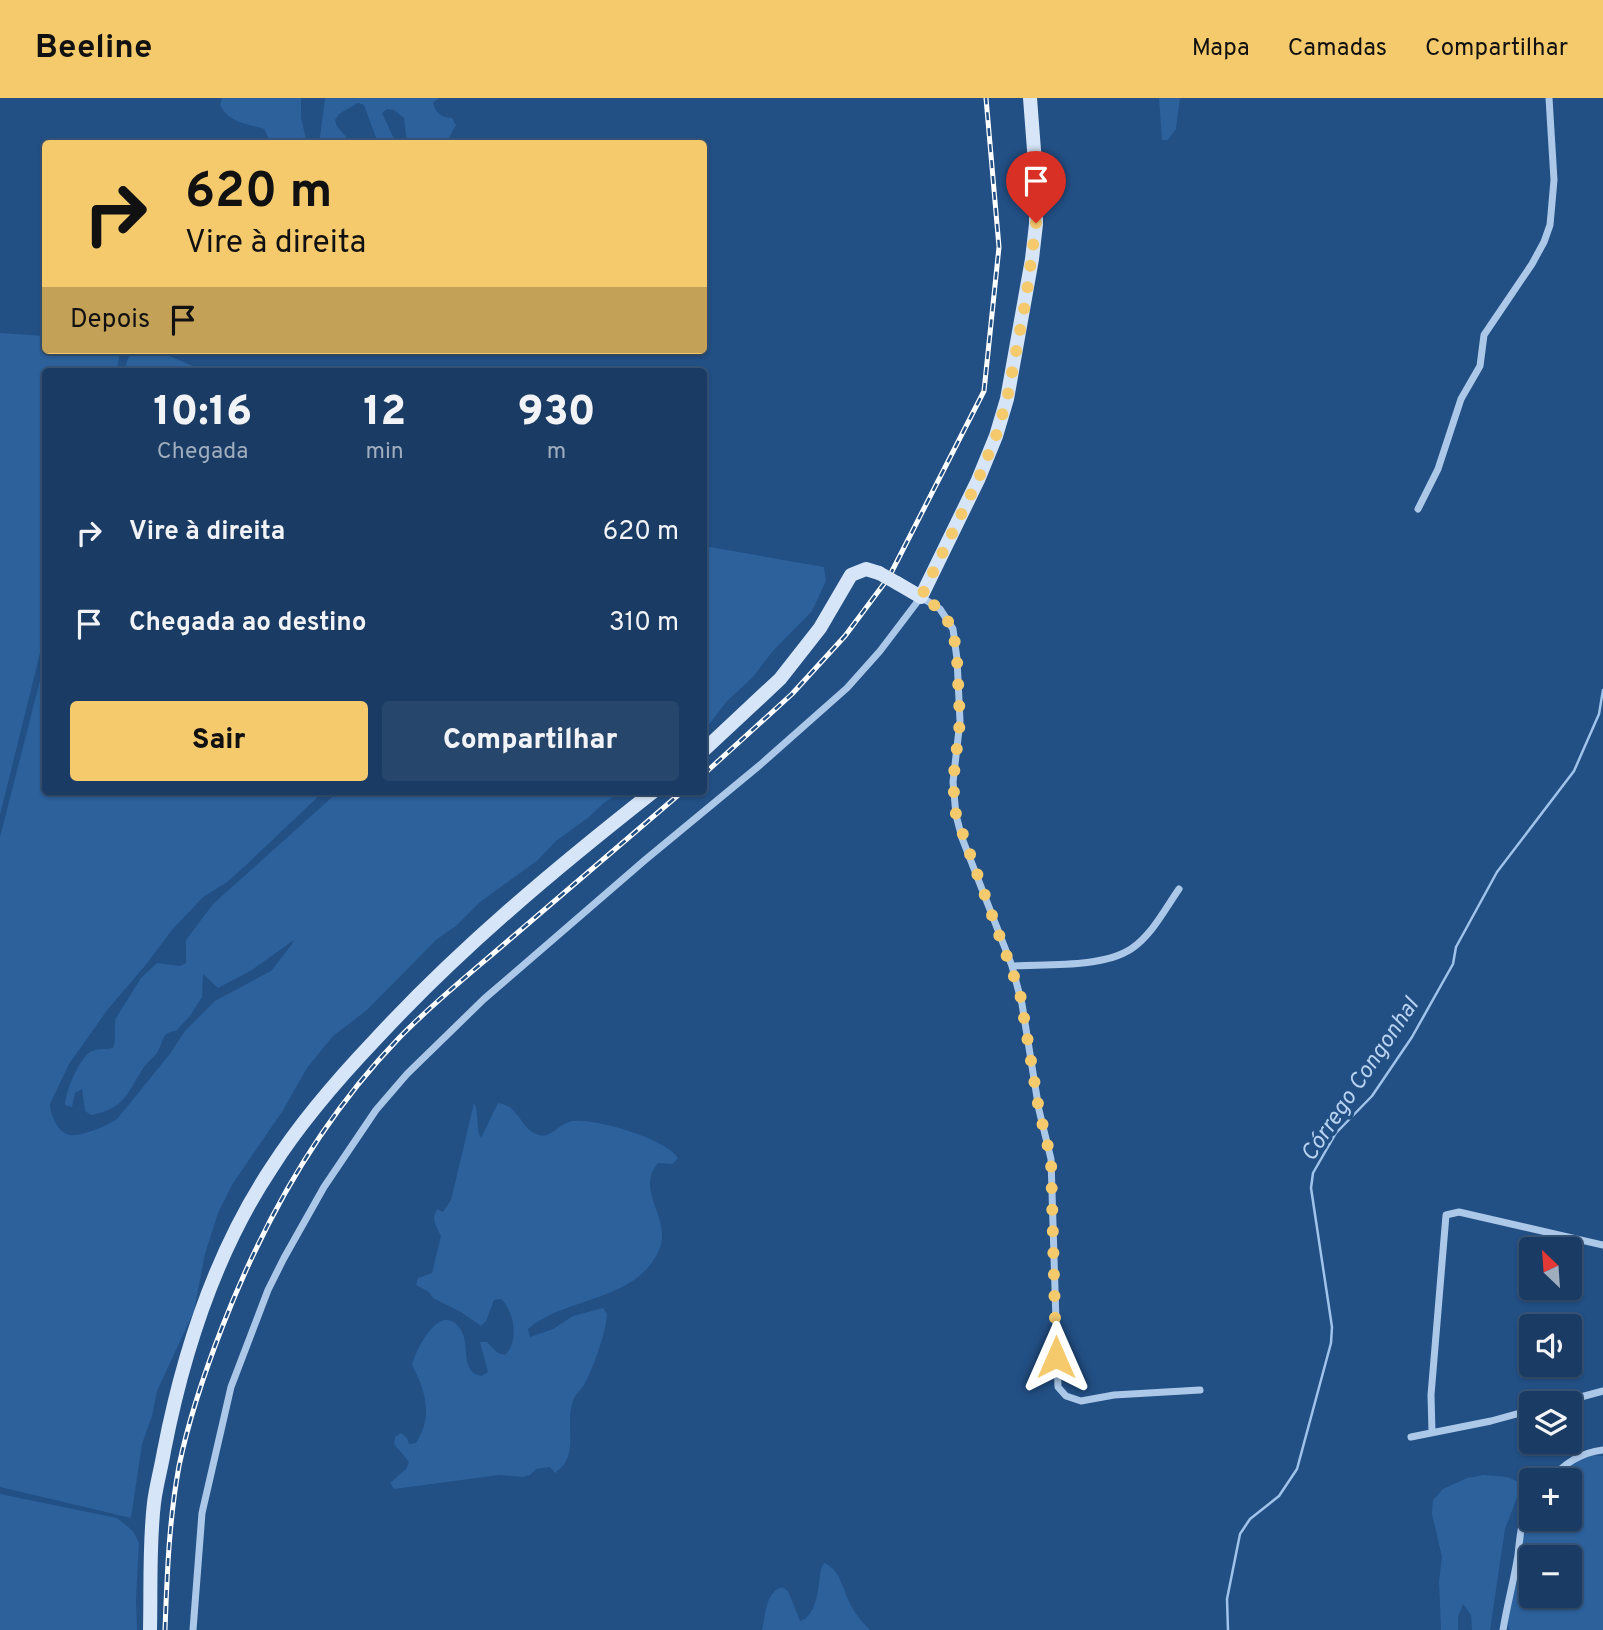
<!DOCTYPE html>
<html lang="pt">
<meta charset="utf-8">
<style>
body{margin:0;font-family:Overpass,sans-serif;background:#27466c;color:#f1f3f6;height:100vh;display:flex;flex-direction:column;font-size:26px;white-space:nowrap}
*{box-sizing:border-box;margin:0}
p{font-size:23px;color:#9fadbe}
.icon{flex:none;width:38px;height:38px;fill:none;stroke:currentColor;stroke-width:2;stroke-linecap:round;stroke-linejoin:round}
.map{position:relative;flex:1;overflow:hidden}
.sheet{position:absolute;left:42px;top:270px;width:665px;height:427px;display:flex;flex-direction:column;background:#1a3b63;border-radius:7px;box-shadow:0 2px 5px #0004,0 0 0 2px #385578}
.sheet>*{flex:none}
.top-card{position:absolute;left:42px;top:42px;width:665px;height:214px;border-radius:7px;box-shadow:0 2px 5px #0004,0 0 0 2px #385578;background:#f4ca6d;color:#111;overflow:hidden}
.needle{width:46px;rotate:335deg}
.fabs{position:absolute;left:1519px;top:1139px;display:grid;gap:14px}
.fabs a{display:grid;place-items:center;width:63px;height:63px;border-radius:7px;background:#1a3b63;box-shadow:0 2px 5px #0004,0 0 0 2px #385578;font-size:35px}
.pin{position:absolute;display:grid;place-items:center;width:60px;height:60px;color:#fff;margin:-72px -30px;border-radius:50% 50% 50% 0;rotate:-45deg;box-shadow:0 0 7px #0007}
.pin .icon{rotate:45deg}
.me{position:absolute;width:77px;margin:-38px;rotate:0deg;stroke-linejoin:round;filter:drop-shadow(0 0 5px #0008)}
.turn{display:flex;align-items:center;gap:24px;height:147px;padding:0 28px;font-size:32px}
.turn .icon{width:91px;height:91px;stroke-width:2.5}
.turn b{display:block;font-size:49px;line-height:60px}
.then{display:flex;align-items:center;height:66px;padding:0 28px;background:#0003;gap:14px;font-size:26px}
.eta{display:flex;justify-content:space-evenly;align-items:center;height:119px;text-align:center}
.eta b{font-size:42px;font-weight:800;line-height:49px}
.action{display:flex;gap:14px;margin-top:auto;padding:14px 28px}
.action a{flex:1;height:80px;border-radius:7px;background:#f4ca6d;color:#111;font-size:28px;font-weight:800;line-height:80px;text-align:center}
.action a+a{background:#27466c;color:#f1f3f6}
ul{padding:0;list-style:none}
li{display:flex;align-items:center;gap:21px;height:91px;padding:0 28px}
li div{flex:1}
li b{display:block;font-size:26px}
li em{font-style:normal}
header{display:flex;align-items:center;gap:42px;box-sizing:border-box;height:98px;padding:0 35px;background:#f4ca6d;color:#111}
header strong{font-size:33px}
nav{display:flex;gap:38px;margin-inline-start:auto;font-size:24px}
.map>svg:first-child{display:block}
.green{fill:#2c619c;fill-rule:evenodd}
.lines{fill:none;stroke-linecap:round;stroke-linejoin:round}
.stream{stroke:#9fc3ea;stroke-width:2.5}
.street{stroke:#abc8e8;stroke-width:7}
.secondary{stroke:#d6e5f7;stroke-width:14}
.rail-casing{stroke:#fff;stroke-width:5}
.rail{stroke:#224f84;stroke-width:2.5;stroke-dasharray:8;stroke-linecap:butt}
.secondary-bridge{stroke:#d6e5f7;stroke-width:14}
.route{stroke:#f4ca6d;stroke-width:12;stroke-dasharray:0 21.6}
.labels{text-anchor:middle;stroke-width:7;stroke-linejoin:round;paint-order:stroke}
.water-label{font-size:23px;font-style:italic;fill:#b7d2f0;stroke:#224f84}
</style>
<header>
<strong>Beeline</strong>
<nav><a>Mapa</a><a>Camadas</a><a>Compartilhar</a></nav>
</header>
<div class="map">
<svg width="1603" height="1532" viewBox="0 0 1603 1532">
<rect width="100%" height="100%" fill="#224f84"/>
<!-- green -->
<path class="green" d="M222,0H301V20L307,45H271L264,31C247,25 230,26 220,7Z
M325,0H439L433,5C436,16 441,19 452,20L456,27L446,45H407L404,20L394,12L387,11L382,15L396,45H378L364,7L358,5L339,16L335,22L337,28L351,45H322L320,39Z
M1159,0H1180L1176,31L1168,42H1162Z
M0,235L45,238L46,252H117L119,260L116,273H46L45,535L0,717Z
M135,252H156L204,273H124L129,258Z
M704,448L824,469L826,483L812,513L772,554L753,579L727,603L708,628L704,630Z
M45,563L46,693H324L244,769L227,784L203,799L172,832L144,869L108,911L69,966L50,1006C50,1017 58,1035 70,1037C80,1039 109,1027 117,1021L169,957L185,933L215,903L271,873L292,846L294,842L252,872L218,890L203,876L202,899L190,918L176,933C160,934 164,945 157,955C152,961 146,965 142,972C127,996 124,1011 91,1017L85,1013L82,991L75,995L72,1009L65,1007C66,992 78,963 90,954C96,950 106,952 113,950C117,940 113,930 116,920L141,880L157,865L180,868L186,865V842L213,806L339,693H623L605,704L589,719L556,743L538,762L480,804L456,828L437,841L367,912L333,938L307,970L282,1014L233,1085L218,1115L205,1156L194,1213L157,1293L152,1318L142,1346L131,1420L0,1389V739Z
M474,1005C480,1016 475,1029 481,1040L498,1005C521,1008 519,1031 539,1037C551,1041 560,1024 573,1023C598,1021 664,1040 678,1060L672,1066L658,1065C634,1093 673,1121 659,1152C637,1204 566,1198 528,1231L530,1239L553,1231L573,1218L603,1210L607,1216C607,1231 593,1271 585,1285C582,1291 575,1296 573,1303C564,1328 581,1357 555,1375L550,1369L536,1371L530,1377L523,1379L499,1377L394,1391L390,1385L406,1371L409,1364L394,1346L395,1339L401,1335L407,1340L409,1346L416,1345C433,1319 426,1293 412,1267C416,1251 441,1201 461,1232C468,1243 464,1258 469,1269C472,1275 476,1277 482,1278L488,1274L480,1244H487L498,1255L505,1257C519,1244 515,1214 501,1201L494,1202L486,1223L481,1228L461,1214L433,1200L429,1194L416,1187L418,1180L432,1175L441,1138C436,1127 431,1123 437,1111L443,1114L451,1102Z
M1590,1357L1603,1358V1532H1509L1507,1521L1519,1450L1530,1422L1531,1419V1421H1570V1382H1556C1565,1375 1572,1374 1572,1362ZM1531,1460H1570V1498H1531Z
M1484,1377L1507,1379L1519,1384L1521,1389L1505,1431L1490,1532H1472L1471,1517L1463,1506L1458,1519V1532H1441L1439,1483L1442,1459L1432,1416L1433,1402L1443,1391L1467,1380Z
M0,1396L117,1420L133,1433L139,1445L136,1501L137,1532H0Z
M824,1465C841,1471 843,1494 852,1509C856,1517 863,1525 870,1532H762C766,1517 765,1494 782,1489L788,1493L800,1523C818,1518 818,1487 821,1471Z"/>
<g class="lines">
<!-- stream -->
<path class="stream" d="M1228,1532L1227,1501L1240,1436L1250,1421L1279,1398L1297,1371L1331,1245L1332,1229L1311,1090L1313,1075L1336,1035L1372,998L1412,939L1453,866L1456,849L1497,774L1574,673L1599,616L1603,592"/>
<!-- street -->
<path class="street" d="M1418,411L1438,371L1461,301L1480,268L1484,237L1532,166L1544,144L1550,127L1554,82L1549,0
M1012,868L1022,906L1039,1012L1051,1061L1058,1289L1066,1298L1081,1303L1114,1297L1200,1292
M1555,1306L1603,1293
M1432,1334L1431,1297L1446,1117L1459,1114L1603,1147
M1411,1339L1491,1323L1531,1312
M1550,1382C1565,1365 1580,1355 1603,1352
M193,1532L202,1415L231,1289L268,1192L284,1160L324,1089L376,1012L407,976L484,901L645,762L760,667L847,590L880,553L921,499L940,511L953,531L957,561L960,623L953,684L956,717L962,740L1012,868C1045,866 1102,870 1131,851C1152,837 1165,811 1179,791
M1503,1532C1507,1507 1514,1482 1518,1457C1520,1438 1521,1421 1531,1404"/>
<!-- secondary -->
<path class="secondary" d="M897,485L921,499L978,382L996,338L1007,301L1032,161L1036,126V78L1030,0
M704,652L780,581L820,530L851,477L866,471L879,475
M150,1532C151,1490 149,1447 154,1405C156,1388 161,1371 164,1353C183,1255 216,1153 272,1069C302,1022 337,982 375,942C460,850 556,770 654,693"/>
<defs>
<path id="rail" d="M704,676L792,596L845,538L889,479L984,293L999,149L986,0
M165,1532C167,1477 169,1422 179,1368C189,1320 205,1273 223,1227C264,1122 320,1022 399,940C431,907 467,878 502,848C562,796 623,745 683,693"/>
</defs>
<!-- rail casing -->
<use href="#rail" class="rail-casing"/>
<!-- rail -->
<use href="#rail" class="rail"/>
<!-- secondary-bridge -->
<path class="secondary-bridge" d="M879,475L897,485"/>
</g>
<g class="lines">
<!-- route -->
<path class="route" d="M1036,125L1026,201L1007,301L996,338L978,382L921,499L940,511L953,531L957,561L960,623L953,684L956,717L1020,895L1039,1012L1051,1061L1056,1259"/>
</g>
<g class="labels">
<!-- water labels -->
<g class="water-label">
<text transform="translate(1359 981) rotate(-56)" y="8">Córrego Congonhal</text>
</g>
</g>
</svg>
<div class="fabs">
<a><svg class="needle" viewBox="-14 -14 28 28"><path d="M0-13l5 13h-10z" fill="#e53935"/><path d="M0 13l5-13h-10z" fill="#9fadbe"/></svg></a>
<a><svg class="icon" aria-label="sound" viewBox="0 0 24 24"><path d="M4 9h4l5-4v14l-5-4H4zM17 9q2 3 0 6"/></svg></a>
<a><svg class="icon" aria-label="layers" viewBox="0 0 24 24"><path d="M12 4l9 5-9 5-9-5zM3 14l9 5 9-5"/></svg></a>
<a>+</a>
<a>−</a>
</div>
<div class="pin" style="left:1036px;top:125px;background:#d93025"><svg class="icon" aria-label="arrive" viewBox="0 0 24 24"><path d="M6 21V4h12l-3 4 3 4H6"/></svg></div>
<svg class="me" style="left:1056px;top:1259px" viewBox="-20 -20 40 40"><path d="M0-17L14 15 0 8-14 15z" fill="#f4ca6d" stroke="#fff" stroke-width="4"/></svg>
<div class="top-card">
<div class="turn"><svg class="icon" aria-label="right" viewBox="0 0 24 24"><path d="M7 20v-9h11M14 6l5 5-5 5"/></svg><div><b>620 m</b>Vire à direita</div></div>
<div class="then">Depois<svg class="icon" aria-label="arrive" viewBox="0 0 24 24"><path d="M6 21V4h12l-3 4 3 4H6"/></svg></div>
</div>
<section class="sheet">
<div class="eta">
<div><b>10:16</b><p>Chegada</p></div>
<div><b>12</b><p>min</p></div>
<div><b>930</b><p>m</p></div>
</div>
<ul>
<li><svg class="icon" aria-label="right" viewBox="0 0 24 24"><path d="M7 20v-9h11M14 6l5 5-5 5"/></svg><div><b>Vire à direita</b></div><em>620 m</em></li>
<li><svg class="icon" aria-label="arrive" viewBox="0 0 24 24"><path d="M6 21V4h12l-3 4 3 4H6"/></svg><div><b>Chegada ao destino</b></div><em>310 m</em></li>
</ul>
<div class="action"><a>Sair</a><a>Compartilhar</a></div>
</section>
</div>
